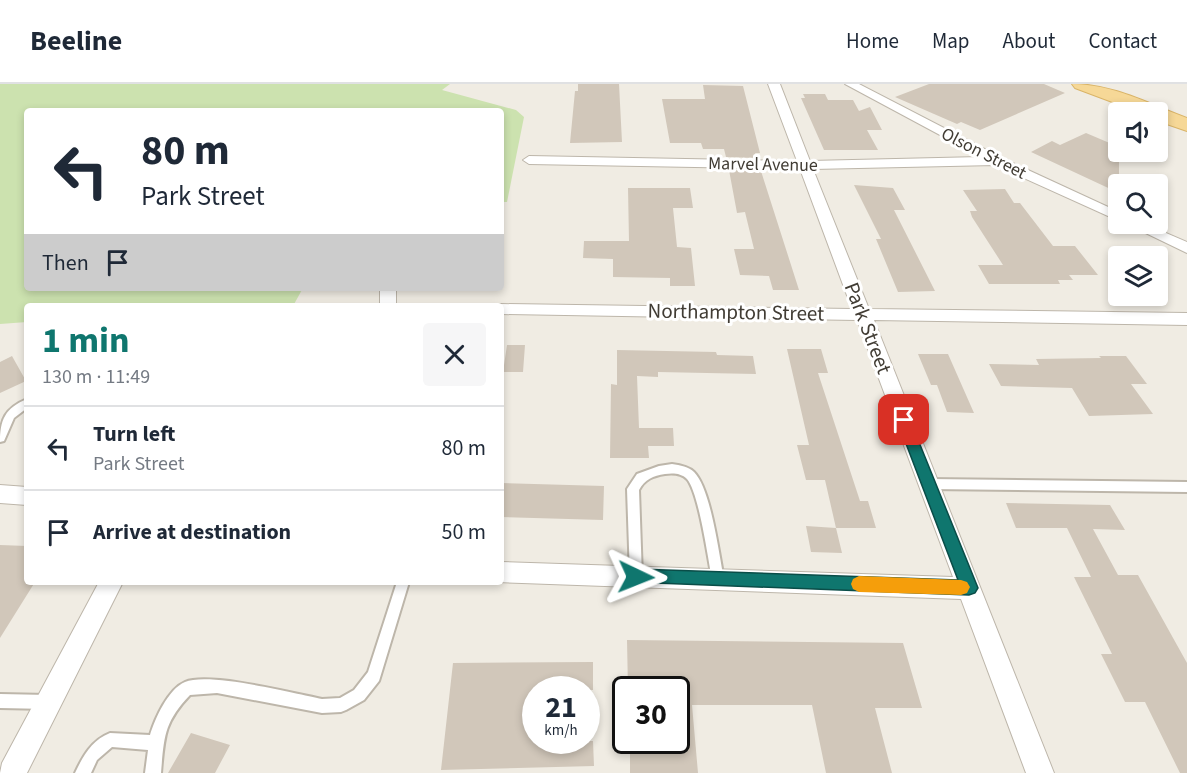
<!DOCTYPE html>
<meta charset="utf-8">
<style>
body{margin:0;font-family:"Source Sans 3",sans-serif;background:#f6f6f7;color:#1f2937;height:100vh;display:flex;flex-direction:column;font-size:22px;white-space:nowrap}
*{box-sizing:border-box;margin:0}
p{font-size:20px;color:#747a83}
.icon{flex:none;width:33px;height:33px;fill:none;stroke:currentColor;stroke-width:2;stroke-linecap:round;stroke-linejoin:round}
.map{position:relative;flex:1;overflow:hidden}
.panel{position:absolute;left:24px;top:219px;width:480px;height:282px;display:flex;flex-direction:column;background:#fff;border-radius:6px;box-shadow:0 3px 9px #0003}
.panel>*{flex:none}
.banner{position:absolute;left:24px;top:24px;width:480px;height:183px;border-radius:6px;box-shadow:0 3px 9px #0003;background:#fff;color:#1f2937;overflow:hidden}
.fabs{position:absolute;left:1108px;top:18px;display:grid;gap:12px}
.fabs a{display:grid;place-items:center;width:60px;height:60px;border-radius:6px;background:#fff;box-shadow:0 3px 9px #0003;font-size:30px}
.speed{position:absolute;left:522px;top:592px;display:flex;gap:12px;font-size:30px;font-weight:700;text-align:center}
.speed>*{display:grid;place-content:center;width:78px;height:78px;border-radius:50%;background:#fff;box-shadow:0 3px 9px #0003;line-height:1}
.speed small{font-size:15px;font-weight:400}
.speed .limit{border:3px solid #111;border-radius:9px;background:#fff;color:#111}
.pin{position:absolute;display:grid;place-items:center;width:51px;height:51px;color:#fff;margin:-26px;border-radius:12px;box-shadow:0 3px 9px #0006}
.me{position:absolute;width:66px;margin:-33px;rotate:92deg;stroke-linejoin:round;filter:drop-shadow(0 0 4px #0008)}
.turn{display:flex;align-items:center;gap:21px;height:126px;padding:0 18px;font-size:27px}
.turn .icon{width:78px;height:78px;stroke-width:2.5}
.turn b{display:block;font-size:42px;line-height:51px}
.then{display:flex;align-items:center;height:57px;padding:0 18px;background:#0003;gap:12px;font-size:22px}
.round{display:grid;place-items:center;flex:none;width:63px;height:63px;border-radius:6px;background:#f6f6f7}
.head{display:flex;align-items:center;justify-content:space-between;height:102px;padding:0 18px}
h1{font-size:36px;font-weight:700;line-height:45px;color:#0f766e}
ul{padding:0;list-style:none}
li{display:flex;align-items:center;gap:18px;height:84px;padding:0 18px;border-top:2px solid #e0e1e3}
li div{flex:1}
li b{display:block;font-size:22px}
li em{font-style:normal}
header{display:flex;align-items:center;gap:36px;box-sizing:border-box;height:84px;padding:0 30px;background:#fff;border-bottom:2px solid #e0e1e3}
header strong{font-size:28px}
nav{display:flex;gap:33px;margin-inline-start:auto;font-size:21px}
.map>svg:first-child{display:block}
.green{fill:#cce2af}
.building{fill:#d1c7ba}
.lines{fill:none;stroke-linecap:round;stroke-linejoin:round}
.service-casing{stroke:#bdb6aa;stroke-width:4}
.minor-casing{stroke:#bdb6aa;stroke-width:2}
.primary-casing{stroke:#d9b468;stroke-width:2}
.service{fill:#fff;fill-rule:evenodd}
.minor{fill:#fff;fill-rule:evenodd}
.primary{fill:#f6d897;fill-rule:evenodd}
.route{fill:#0f766e;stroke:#0a4d48;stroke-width:1.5}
.slow{fill:#f59e0b}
.labels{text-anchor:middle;stroke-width:6;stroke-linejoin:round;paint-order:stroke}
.far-street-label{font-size:18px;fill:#413c34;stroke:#fff}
.street-label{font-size:21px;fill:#413c34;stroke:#fff}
</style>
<header>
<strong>Beeline</strong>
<nav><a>Home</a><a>Map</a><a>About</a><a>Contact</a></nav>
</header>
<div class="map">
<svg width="1187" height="689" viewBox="0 0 1187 689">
<rect width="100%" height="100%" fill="#f0ece3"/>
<!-- green -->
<path class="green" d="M0,0H450L442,6L516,26L524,33L507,118H501V27H27V204H303L293,222H27V238L0,240Z"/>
<!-- building -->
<path class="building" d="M578,0H619L622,58L570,59L575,7H578Z
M929,0H1044L1065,9L980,46L961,38L957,40L895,13Z
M703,1L743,2L760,69H755L757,74L726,73L724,65H703L701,59H670L662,15H705Z
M803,10H825L828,16H853L859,27L870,23L882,46H867L878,66H824L801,14H805Z
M1086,49L1119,63V109L1031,68L1052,57L1060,61Z
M729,86L761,87L799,206H773L769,192L740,191L734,165H754L745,128L737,129Z
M854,101L893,104L905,126H894L935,207L898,208L876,155H881Z
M628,104H690L693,124H673L677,163L691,164L695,202H670V194L613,193V175L583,174L584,157H629Z
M1005,105L1014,119H1020L1053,162H1075L1098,191H1069L1073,196H1058L1060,200H989L978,181H1003L972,133L970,127H977L963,106Z
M507,261H525L523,288H503Z
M787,265H821L828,289H818L860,417H868L876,444H836L825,396H806L797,361H809Z
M617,266L716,268L717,271L753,272L756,290L658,288V293L637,292L639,344H673L674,362H648L649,374H610L611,300L617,301Z
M918,270H948L974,329L947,328L937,301H931Z
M12,272L26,297L0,309V278Z
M1099,272H1126L1147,300H1131L1153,330L1089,332L1072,304L1001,302L989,280L1039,281L1036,275L1101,274Z
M501,399L604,402L603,436L501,433Z
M1006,419L1110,421L1125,446L1093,445L1118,491H1138L1187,579V689H1180L1145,618H1125L1101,570H1112L1074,493H1091L1067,444H1016Z
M806,442L836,444L842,469L811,468Z
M0,461L27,462V498H35L0,554Z
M627,556L903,559L922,624H875L892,689H826L812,621H692L698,689H630V657H676V606H628Z
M593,578V606H536V657H593L594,682L441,686L453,579Z
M191,649L230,661L215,689H168Z"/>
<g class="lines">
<defs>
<path id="service" d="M27,315V324L14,334L4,357L0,358C0,336 5,324 27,315Z
M672,380C680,381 689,383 694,388C711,405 719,471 724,495L722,499L718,501L714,499L712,495C708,475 699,409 687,395C681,389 673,389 665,390C653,392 645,395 639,406L642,493L640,497L636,499L632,497L630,493L627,405L637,390L659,382Z
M928,395L1187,398V408L928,405L924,403L922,400L924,397Z
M397,498H409L379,597L364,616L346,626L341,628L322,629L217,609L190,611C164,638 164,653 161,689H145L148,666L112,663L97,676L91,689H75C83,672 92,656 110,649L150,651C155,635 168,605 185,598C209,588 293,609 322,615L340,614L354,606L368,588Z
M0,610L48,611L53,613L55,618L53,623L48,625L0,624Z"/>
<path id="minor" d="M768,0H780L810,77L981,73L845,0H859L1002,74L1119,128V137L995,81L813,85L869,225L1187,229V241L874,236L1054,689H1026L961,515L497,498H501V478L953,493L857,236L501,230V222H495L501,220L852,225L800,85L529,80L523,76L529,72L797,77Z
M1127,140H1145L1187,158V169Z
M380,204H396V222H380Z
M0,401L27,403V421L0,419Z
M99,498H123L27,689H0L2,679Z"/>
<path id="primary" d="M1072,0C1113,0 1149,20 1187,34V47L1158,37V28H1139L1075,4Z"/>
</defs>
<!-- service casing -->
<use href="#service" class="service-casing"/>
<!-- minor casing -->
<use href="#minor" class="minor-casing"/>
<!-- primary casing -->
<use href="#primary" class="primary-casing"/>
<!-- service -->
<use href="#service" class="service"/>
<!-- minor -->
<use href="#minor" class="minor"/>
<!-- primary -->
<use href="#primary" class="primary"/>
</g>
<!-- route -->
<path class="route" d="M904,331L910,336L978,504L975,509L969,511L630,498L628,493L630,488L636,485L958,496L897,336Z"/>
<!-- slow -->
<path class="slow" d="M859,492L961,496L967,498L970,503L967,509L961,511L859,508L853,505L851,500L853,495Z"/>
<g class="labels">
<!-- far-street labels -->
<g class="far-street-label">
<text transform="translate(984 69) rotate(27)" y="6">Olson Street</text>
<text transform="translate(763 80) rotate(1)" y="6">Marvel Avenue</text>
</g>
<!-- street labels -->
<g class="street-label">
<text transform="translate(736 228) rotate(1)" y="7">Northampton Street</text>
<text transform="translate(868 244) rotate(69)" y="7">Park Street</text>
</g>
</g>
</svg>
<div class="fabs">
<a><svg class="icon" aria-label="sound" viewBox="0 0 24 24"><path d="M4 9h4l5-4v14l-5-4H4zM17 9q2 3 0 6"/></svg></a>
<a><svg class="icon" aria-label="search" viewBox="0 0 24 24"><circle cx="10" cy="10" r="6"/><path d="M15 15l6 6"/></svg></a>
<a><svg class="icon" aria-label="layers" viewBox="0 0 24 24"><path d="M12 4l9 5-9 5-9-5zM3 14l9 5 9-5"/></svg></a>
</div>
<div class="speed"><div>21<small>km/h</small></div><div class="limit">30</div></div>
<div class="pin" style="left:904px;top:336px;background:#d93025"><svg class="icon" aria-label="arrive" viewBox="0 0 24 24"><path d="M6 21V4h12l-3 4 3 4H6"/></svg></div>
<svg class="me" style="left:636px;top:493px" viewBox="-20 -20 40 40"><path d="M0-17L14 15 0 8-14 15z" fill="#0f766e" stroke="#fff" stroke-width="4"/></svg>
<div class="banner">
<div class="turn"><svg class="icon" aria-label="left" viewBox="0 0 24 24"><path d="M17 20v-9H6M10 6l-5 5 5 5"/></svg><div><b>80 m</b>Park Street</div></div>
<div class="then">Then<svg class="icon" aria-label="arrive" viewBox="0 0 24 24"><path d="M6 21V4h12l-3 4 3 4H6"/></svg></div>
</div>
<section class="panel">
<div class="head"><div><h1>1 min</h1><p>130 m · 11:49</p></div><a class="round"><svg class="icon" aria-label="close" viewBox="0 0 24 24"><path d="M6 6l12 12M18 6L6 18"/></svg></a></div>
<ul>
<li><svg class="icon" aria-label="left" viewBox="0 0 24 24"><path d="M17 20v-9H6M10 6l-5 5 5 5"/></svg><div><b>Turn left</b><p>Park Street</p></div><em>80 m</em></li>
<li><svg class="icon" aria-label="arrive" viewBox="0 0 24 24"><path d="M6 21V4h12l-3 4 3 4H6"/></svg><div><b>Arrive at destination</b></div><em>50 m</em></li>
</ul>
</section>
</div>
